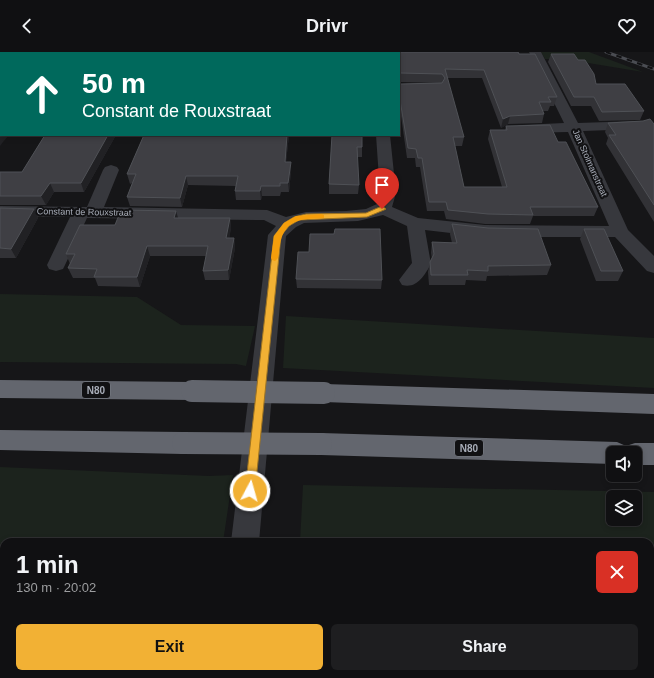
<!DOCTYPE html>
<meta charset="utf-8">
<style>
body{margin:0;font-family:Helvetica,sans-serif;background:#1e1e20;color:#f1f3f6;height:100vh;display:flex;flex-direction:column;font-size:15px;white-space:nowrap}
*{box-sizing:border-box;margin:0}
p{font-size:13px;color:#9c9d9f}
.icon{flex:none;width:22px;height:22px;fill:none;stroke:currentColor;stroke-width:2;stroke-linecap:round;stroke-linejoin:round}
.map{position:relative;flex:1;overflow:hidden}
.sheet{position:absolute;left:0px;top:486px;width:654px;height:140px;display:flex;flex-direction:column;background:#101012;border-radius:12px 12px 0 0;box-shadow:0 2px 6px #0003,0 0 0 1px #303032}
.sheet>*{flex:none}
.banner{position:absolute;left:0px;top:0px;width:400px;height:84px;box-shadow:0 2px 6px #0003,0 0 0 1px #303032;background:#00695c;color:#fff;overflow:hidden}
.fabs{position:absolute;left:606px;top:394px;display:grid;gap:8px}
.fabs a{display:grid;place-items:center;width:36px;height:36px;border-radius:6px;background:#101012;box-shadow:0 2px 6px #0003,0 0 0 1px #303032;font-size:20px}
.pin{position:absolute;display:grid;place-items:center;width:34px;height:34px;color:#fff;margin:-41px -17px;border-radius:50% 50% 50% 0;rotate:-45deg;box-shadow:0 0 4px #0007}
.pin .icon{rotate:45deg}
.me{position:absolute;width:44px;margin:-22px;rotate:6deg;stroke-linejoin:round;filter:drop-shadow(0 0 3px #0008)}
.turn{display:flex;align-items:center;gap:14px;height:84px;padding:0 16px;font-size:18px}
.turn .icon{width:52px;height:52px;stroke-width:2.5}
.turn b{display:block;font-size:28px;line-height:34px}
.round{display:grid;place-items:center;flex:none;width:42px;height:42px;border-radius:6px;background:#1e1e20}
.head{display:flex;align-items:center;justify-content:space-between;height:68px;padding:0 16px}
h1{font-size:24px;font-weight:700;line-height:30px}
.cta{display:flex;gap:8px;margin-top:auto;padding:8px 16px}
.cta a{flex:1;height:46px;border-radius:6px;background:#f2b134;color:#111;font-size:16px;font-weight:700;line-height:46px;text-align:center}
.cta a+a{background:#1e1e20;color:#f1f3f6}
header{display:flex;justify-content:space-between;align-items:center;height:52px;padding:0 16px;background:#101012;font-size:18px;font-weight:700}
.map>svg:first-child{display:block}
.green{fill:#1c231d;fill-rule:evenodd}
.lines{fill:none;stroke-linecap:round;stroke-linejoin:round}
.minor{fill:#37383d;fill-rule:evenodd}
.highway{fill:#63666e;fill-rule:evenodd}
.rail-casing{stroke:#4a4c52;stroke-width:3}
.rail{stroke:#111113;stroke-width:2;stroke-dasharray:5.5;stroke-linecap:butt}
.highway-bridge{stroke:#63666e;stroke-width:22}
.wall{fill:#323236}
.shaded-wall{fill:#212124}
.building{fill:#3f3f44;stroke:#4f5156}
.route{fill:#f2b134;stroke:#9d7322}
.slow{fill:#f59e0b}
.labels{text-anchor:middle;stroke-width:4;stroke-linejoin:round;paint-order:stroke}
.far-street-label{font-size:9px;fill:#a8adb8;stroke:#111113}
.shield{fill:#111113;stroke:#7b7e86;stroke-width:1}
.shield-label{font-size:10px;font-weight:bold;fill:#a8adb8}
</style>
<header><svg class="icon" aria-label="back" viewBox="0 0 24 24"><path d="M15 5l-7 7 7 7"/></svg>Drivr<svg class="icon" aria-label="heart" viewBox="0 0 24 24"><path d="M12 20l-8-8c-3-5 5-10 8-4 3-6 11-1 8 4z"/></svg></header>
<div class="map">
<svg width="654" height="626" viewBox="0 0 654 626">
<rect width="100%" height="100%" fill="#161618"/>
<!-- green -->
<path class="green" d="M541,0H589L643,20L570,8L545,7Z
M0,242L137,245L181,273L255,274L246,314L236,312L0,310Z
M286,264L654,286V336L283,316Z
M0,415L209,424L233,423L223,490H4V622H177L175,626H0Z
M303,433L654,440V626H584L583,622H650V490H300ZM613,445H635V467H613Z
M283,622H335V626H282Z
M358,622H401V626H358Z"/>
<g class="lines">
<!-- minor -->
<path class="minor" d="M370,0H382V1H370Z
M529,0H541L578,71L638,69L643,70L645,73L643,76L638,77L583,79L628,178L654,204V221L647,219L615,185H485L425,178L431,212C424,224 417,237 402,233L399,228L412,211L407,174L383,163L358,169L304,171L296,175L286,184L259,490H231L268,183L276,174L264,168L87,166L65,213L63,217L56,219L49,217L47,213L70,165L0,164V154L87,155L103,118L105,115L111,113L117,115L119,118L104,155L267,158L286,165L306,160L346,159L366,157L377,152L380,141L376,83H390L396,141L392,155L418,166L485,173L609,174L568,80L522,81L517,80L515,77L517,74L522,73L564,71Z
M1,2V10L0,11V3Z
M190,622H222L220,626H188Z"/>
<!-- highway -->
<path class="highway" d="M0,328L192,330L200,332L203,339L200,346L192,348L0,346Z
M324,332L654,342V362L324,350L316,348L313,341L316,334Z
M0,378L183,380L192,384L195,391L192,398L183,402L0,398Z
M321,381L617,390L626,394L635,391H654V413H635V401H613V412L321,403L312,399L309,392L312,385Z"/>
<defs>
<path id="rail" d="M606,0L654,17"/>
</defs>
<!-- rail casing -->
<use href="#rail" class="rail-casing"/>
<!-- rail -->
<use href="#rail" class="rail"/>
<!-- highway-bridge -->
<path class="highway-bridge" d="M192,339L324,341
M183,391L321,392"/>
</g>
<!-- wall -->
<path class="wall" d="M392,0H518L557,45L554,54H550L548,59H543L544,62L542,71L508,72L501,76L482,26H447L464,85L462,94H455L464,135H502L488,87L490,78H505L506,74L558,90L598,155L594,164H533L530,172H485L446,167L444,159H427L420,115H416L415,106H407L400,57H399V31L400,32L441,31L399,30V1H392Z
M551,2L578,8L596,32L644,59L640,68L599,69L591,54H571L548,10Z
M608,71L654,72V170L606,92L608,86L605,80Z
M45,83H116L84,140H54L46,153H0V120H22Z
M144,83H289L286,110L291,119L289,140H281L280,144H262L261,148H236L235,139L236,134L188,133L182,155L130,154L127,145L132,131L130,132L127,122Z
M332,83L362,95V105H357L359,133L358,142H329V132Z
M0,156L34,157L38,166L16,206H0Z
M178,166H230L231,176L229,186H234L235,196L229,228H205L203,219L206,204H150L140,235L98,234L95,226H73L68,216L70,212L66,202L115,173Z
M452,172L551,213L547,223L487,224L486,229L466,228L465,233H429L428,220L430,210L432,207L431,201L432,190L452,191L450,182Z
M584,177L623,219L618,229H596L580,187Z
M334,182L382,228L381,237L297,236L296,227L309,200Z"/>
<!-- shaded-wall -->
<path class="shaded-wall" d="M510,64L508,72L501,76L503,67Z
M1,78V83H9L3,90L0,94V79Z
M108,83H116L84,140L81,131Z
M287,83H289L285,119V110Z
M291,110V119L289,140L288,131Z
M186,124L188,133L182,155L180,146Z
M50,131L54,140L46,153L41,144Z
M261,134L262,144L261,148L260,139Z
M34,157L38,166L16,206L11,197Z
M176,159L179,169L174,166Z
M230,166L231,176L228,195L226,186Z
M234,186L235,196L229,228L228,218Z
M147,194L150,204L140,235L137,225Z"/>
<!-- building -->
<path class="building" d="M19,0H207V1H19Z
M394,0H518L519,2H535L557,45H548L551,50H539L544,62L510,64L503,67L484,18L445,17L464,85H453L464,135H507L490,78H507L506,74L550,73L558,90H566L598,155H530L533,163L488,162L448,158L446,150H429L422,106H418L416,97L408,96L400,48H399V31L400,32L442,31L445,26L442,22L400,21L399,22V1H394Z
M551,2H574L578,8H585L594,22L596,32H625L644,59L602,60L594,45H574Z
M1,46V78L0,79V48Z
M650,67L654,72V153L609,83H616L608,71L643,69Z
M45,83H108L81,131H50L41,144H0V120H22Z
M144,83H287L285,110H291L288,131H280V134H261L260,139H235L238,124H186L180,146L127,145L136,122H127Z
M332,83H362V95H357L359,133L329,132Z
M0,156L34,157L11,197L0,196Z
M121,158L176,159L174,166H230L226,186H234L228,218L203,219L208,194H147L137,225H94L97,217L68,216L75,202H66L80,173H115Z
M452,172L488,176L538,177L551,213L488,214V219L467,218L468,223H431L430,210L434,202L432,190L457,191Z
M335,177H380L382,228L296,227L298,200H309L310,182H334Z
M584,177H604L623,219H601Z"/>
<!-- route -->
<path class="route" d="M382,154L386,157L384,158L367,165L299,168L289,174L281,184L255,439L254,442L250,444L246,442L245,439L274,184L284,171L294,165L306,162L366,161Z"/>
<!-- slow -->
<path class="slow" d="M321,162L324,163V166C316,167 306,166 298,169C281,174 280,191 278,206L275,209L272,208L271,206L274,184L284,171L296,164Z"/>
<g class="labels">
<!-- far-street labels -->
<g class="far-street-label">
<text transform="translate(590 111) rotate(66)" y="3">Jan Stolmanstraat</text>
<text transform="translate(84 160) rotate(1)" y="3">Constant de Rouxstraat</text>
</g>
<!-- shield labels -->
<g class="shield">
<rect x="82" y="330" width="28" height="16" rx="3"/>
<rect x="455" y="388" width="28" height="16" rx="3"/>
</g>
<g class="shield-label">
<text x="96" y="342">N80</text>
<text x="469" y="400">N80</text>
</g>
</g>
</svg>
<div class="fabs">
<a><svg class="icon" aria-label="sound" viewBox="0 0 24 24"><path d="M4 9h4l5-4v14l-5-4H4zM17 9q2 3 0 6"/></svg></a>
<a><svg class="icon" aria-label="layers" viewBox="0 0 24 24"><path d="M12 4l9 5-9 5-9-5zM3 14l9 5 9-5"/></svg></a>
</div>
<div class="pin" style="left:382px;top:157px;background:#d93025"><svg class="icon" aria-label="arrive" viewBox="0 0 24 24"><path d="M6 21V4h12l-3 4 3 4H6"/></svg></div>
<svg class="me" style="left:250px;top:439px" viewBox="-20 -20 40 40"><circle r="17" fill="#f2b134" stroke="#fff" stroke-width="3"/><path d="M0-11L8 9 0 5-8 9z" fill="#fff"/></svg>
<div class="banner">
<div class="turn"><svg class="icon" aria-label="ahead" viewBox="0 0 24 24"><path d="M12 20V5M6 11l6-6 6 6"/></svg><div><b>50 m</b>Constant de Rouxstraat</div></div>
</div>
<section class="sheet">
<div class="head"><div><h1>1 min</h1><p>130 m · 20:02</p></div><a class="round" style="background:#d93025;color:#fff"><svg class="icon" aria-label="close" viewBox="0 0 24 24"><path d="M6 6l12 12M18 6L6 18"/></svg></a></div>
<div class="cta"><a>Exit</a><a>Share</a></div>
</section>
</div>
